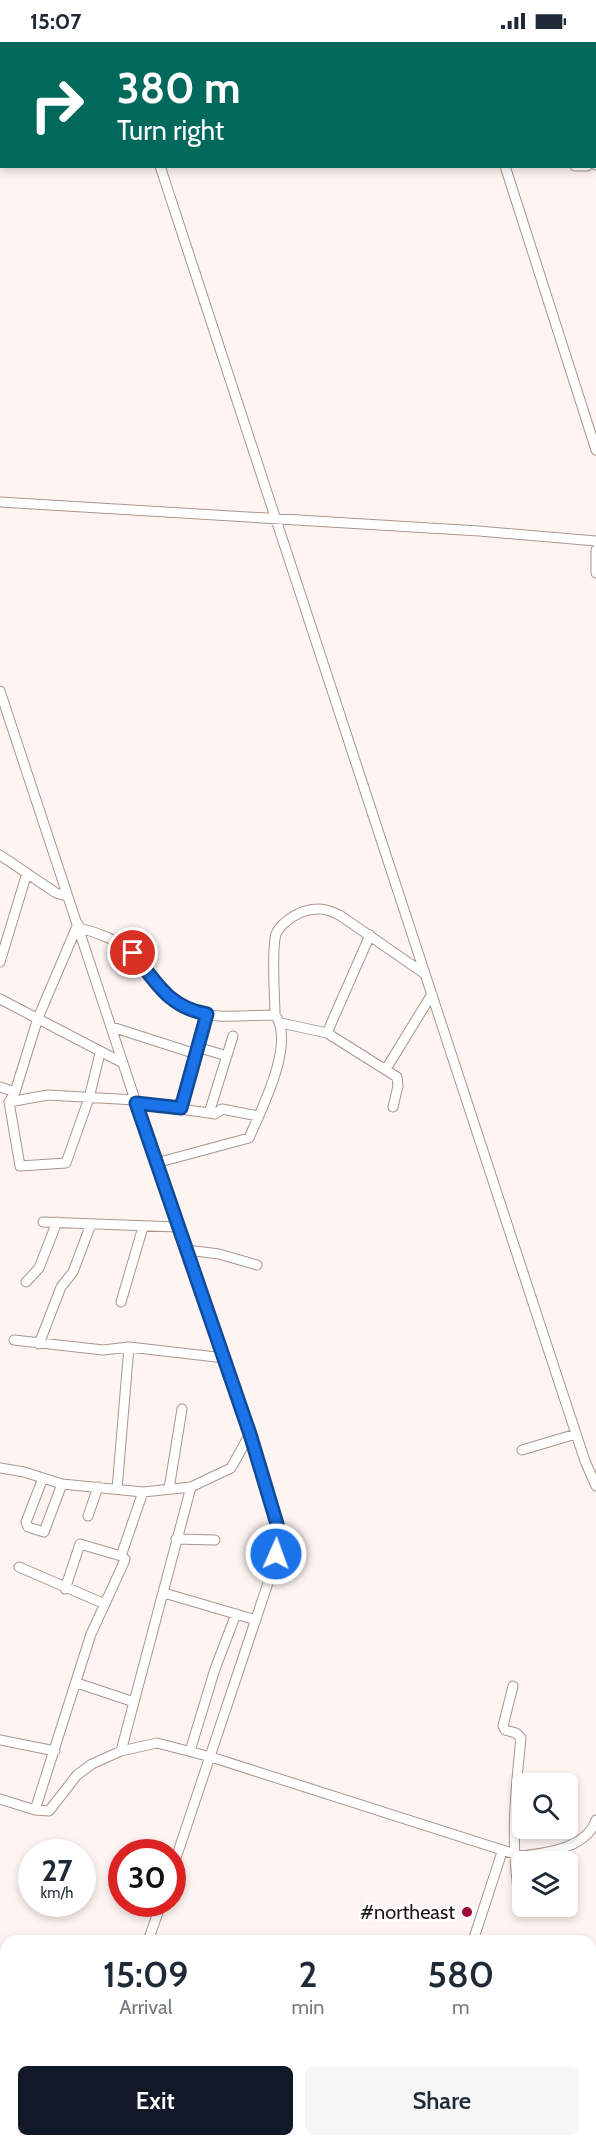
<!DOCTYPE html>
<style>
body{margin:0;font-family:Cabin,sans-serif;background:#f6f6f7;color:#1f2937;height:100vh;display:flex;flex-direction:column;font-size:22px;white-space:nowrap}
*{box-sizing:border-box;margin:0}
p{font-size:20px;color:#747a83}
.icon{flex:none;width:33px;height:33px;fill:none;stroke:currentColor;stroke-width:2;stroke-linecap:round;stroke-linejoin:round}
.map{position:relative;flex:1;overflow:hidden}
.sheet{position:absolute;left:0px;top:1893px;width:597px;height:212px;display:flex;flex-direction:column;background:#fff;border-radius:18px 18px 0 0;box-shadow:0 3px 9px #0003}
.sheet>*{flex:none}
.hud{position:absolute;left:0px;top:0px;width:597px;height:126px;box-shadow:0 3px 9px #0003;background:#00695c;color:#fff;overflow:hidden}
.buttons{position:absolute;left:512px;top:1731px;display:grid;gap:12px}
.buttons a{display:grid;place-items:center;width:66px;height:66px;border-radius:9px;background:#fff;box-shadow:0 3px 9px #0003;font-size:30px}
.speed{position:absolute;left:18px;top:1797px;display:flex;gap:12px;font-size:30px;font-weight:700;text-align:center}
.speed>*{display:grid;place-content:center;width:78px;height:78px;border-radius:50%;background:#fff;box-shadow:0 3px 9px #0003;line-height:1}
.speed small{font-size:15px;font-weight:400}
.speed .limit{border:9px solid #d22;background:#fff;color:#111}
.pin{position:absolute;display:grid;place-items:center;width:51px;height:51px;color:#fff;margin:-26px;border:3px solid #fff;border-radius:50%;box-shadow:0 2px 6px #0007}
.me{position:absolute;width:66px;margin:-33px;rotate:2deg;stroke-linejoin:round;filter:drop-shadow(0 0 4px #0008)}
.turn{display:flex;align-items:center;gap:21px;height:126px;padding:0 18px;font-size:27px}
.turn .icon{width:78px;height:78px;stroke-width:2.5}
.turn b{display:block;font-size:42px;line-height:51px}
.eta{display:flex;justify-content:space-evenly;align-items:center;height:102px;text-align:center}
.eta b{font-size:36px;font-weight:600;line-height:42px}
.action{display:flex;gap:12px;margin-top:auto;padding:12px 18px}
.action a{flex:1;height:69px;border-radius:9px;background:#111827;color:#fff;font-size:24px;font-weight:600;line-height:69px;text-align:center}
.action a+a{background:#f6f6f7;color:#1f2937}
.status{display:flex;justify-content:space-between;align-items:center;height:42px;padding:0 30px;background:#fff;direction:ltr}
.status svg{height:16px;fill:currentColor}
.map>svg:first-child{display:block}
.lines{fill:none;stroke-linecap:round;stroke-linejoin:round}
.minor-casing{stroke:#a9968e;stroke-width:11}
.minor{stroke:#fff;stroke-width:9}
.route-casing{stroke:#114b97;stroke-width:15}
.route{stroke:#1a73e8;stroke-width:10}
.poi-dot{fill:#a3063a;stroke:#fff;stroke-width:2}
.labels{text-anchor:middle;stroke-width:5;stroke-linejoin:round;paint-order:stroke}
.poi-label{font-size:20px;fill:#1e1714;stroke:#fff;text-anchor:end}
</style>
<div class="status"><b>15:07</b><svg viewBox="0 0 49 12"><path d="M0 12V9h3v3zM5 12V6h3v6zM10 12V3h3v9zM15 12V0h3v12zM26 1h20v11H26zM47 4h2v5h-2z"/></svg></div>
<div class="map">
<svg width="596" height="2104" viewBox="0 0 596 2104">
<rect width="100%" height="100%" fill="#fef5f2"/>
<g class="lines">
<defs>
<path id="minor" d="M462,0V2
M121,1L126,0
M196,2L200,0
M596,123V122
M160,124L554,1325L585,1419L596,1444
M505,124L596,408
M575,124H587
M0,460L479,489L596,499
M596,508V531
M0,649L177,1185L250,1392L277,1482L278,1501L273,1526L172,1828
M0,813L56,851L67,854
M78,882L38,976L15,1050L9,1060L20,1124L66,1121L89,1056L100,1011
M79,886C97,890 120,899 133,912C152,930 162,958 187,968C213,978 248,973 275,973C275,954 271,909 276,892C280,882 295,872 305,869C319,865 328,867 341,874L425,932
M0,920L27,831
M0,957L123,1021
M281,981L327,991L397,1035L398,1044L393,1065
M112,985L196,1012
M327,991L370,893
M197,1005L227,1014
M386,1027L432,952
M0,1045L15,1050
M9,1060L48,1053L135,1058
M136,1061L209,1071L215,1072L222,1067L258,1074
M181,1067L207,972
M209,1071L233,994
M156,1121L249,1096C261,1068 296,1001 275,973
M43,1180L177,1185
M187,1208L219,1212L257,1223
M26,1240L39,1226L57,1180
M121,1260L143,1185
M14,1298L103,1308L129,1305L225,1316
M39,1302L61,1245L73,1230L91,1182
M522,1408L576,1392
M0,1426L24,1430L62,1442L143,1450L191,1445L231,1426L250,1392
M43,1436L26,1480L28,1485L44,1490L62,1442
M117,1447L129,1305
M169,1447L182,1367
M88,1474L98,1445
M176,1497L215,1498
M19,1525L105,1562
M65,1547L80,1502L121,1514
M164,1551L256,1578
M77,1641L134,1660
M513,1644L503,1684L505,1688L516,1691L521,1696C515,1752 510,1804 520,1860
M0,1698L55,1709
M121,1709L191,1445
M190,1709L215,1627L236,1572
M0,1757L35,1768L49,1769L77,1733L92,1722L121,1709L157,1701L211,1715L521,1814C547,1811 587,1806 596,1778
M35,1768L91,1592L124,1520L125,1517L121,1514L143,1450
M148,1899L161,1862
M473,1899L502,1810
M176,2098L193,2104
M78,2104L80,2098
M400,2104L402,2098"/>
</defs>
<!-- minor casing -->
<use href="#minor" class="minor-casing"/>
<!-- minor -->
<use href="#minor" class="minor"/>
</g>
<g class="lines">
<defs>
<path id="route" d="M133,911C156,940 168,965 207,972L181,1066L136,1061L250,1392L277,1482L276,1512"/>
</defs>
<!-- route casing -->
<use href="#route" class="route-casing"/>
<!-- route -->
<use href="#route" class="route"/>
</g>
<!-- markers -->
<circle class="poi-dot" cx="467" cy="1870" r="6"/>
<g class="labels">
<!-- poi labels -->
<g class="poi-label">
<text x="455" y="1877">#northeast</text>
</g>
</g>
</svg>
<div class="buttons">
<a><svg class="icon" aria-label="search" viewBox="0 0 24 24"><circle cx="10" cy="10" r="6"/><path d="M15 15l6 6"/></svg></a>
<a><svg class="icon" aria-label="layers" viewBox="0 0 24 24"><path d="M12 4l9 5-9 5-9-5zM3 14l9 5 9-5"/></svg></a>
</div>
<div class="speed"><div>27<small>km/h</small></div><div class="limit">30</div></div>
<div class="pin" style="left:133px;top:911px;background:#d93025"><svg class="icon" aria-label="arrive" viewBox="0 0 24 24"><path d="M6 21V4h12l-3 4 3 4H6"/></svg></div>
<svg class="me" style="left:276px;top:1512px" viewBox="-20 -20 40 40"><circle r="17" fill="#1a73e8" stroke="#fff" stroke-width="3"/><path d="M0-11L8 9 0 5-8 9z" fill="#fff"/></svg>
<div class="hud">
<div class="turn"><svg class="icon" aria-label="right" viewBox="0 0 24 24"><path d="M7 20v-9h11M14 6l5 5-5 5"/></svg><div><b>380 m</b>Turn right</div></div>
</div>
<section class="sheet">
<div class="eta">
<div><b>15:09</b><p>Arrival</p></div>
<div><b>2</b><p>min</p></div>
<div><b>580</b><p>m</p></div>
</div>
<div class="action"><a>Exit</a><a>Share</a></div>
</section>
</div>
